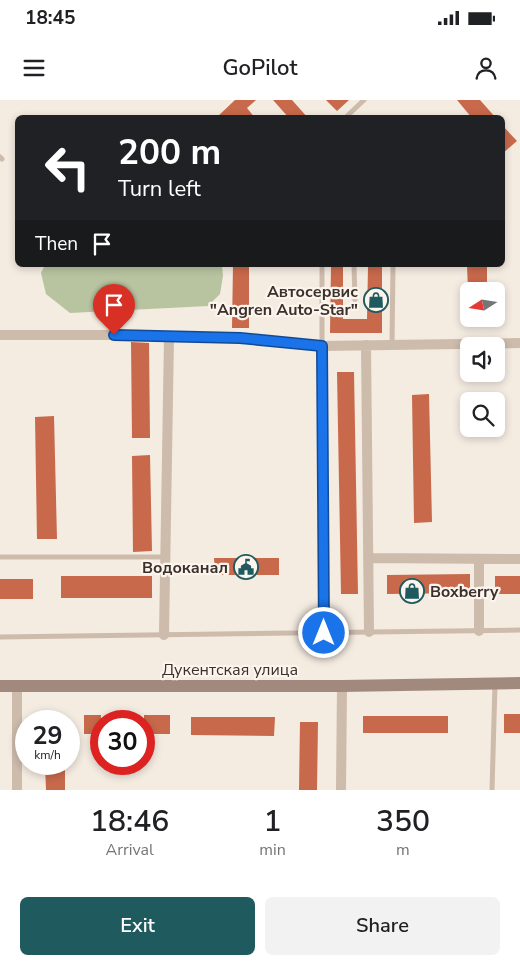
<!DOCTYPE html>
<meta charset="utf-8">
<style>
body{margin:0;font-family:"Nunito Sans",sans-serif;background:#f2f2f2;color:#202124;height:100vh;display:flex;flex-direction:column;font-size:19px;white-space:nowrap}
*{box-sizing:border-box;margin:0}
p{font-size:16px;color:#757577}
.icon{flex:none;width:28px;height:28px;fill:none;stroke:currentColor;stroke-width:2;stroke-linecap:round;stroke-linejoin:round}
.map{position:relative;height:690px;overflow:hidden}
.drawer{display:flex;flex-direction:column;background:#fff;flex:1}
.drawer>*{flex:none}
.top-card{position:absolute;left:15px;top:15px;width:490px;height:152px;border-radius:8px;box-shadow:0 2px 8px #0003;background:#202124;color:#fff;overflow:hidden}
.needle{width:32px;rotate:258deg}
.tools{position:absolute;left:460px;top:182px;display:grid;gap:10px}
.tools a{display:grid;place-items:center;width:45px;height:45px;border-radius:8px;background:#fff;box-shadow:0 2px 8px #0003;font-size:25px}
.speed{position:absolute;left:15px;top:610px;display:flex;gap:10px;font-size:25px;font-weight:700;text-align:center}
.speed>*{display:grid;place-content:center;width:65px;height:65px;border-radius:50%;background:#fff;box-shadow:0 2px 8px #0003;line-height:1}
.speed small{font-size:12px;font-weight:400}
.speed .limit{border:8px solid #d22;background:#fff;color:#111}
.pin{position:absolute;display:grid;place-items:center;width:42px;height:42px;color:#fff;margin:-51px -21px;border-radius:50% 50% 50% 0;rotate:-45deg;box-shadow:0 0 5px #0007}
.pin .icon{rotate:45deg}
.me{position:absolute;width:55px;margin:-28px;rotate:0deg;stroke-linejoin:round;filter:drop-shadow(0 0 4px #0008)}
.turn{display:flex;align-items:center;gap:18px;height:105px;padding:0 20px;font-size:22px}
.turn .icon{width:65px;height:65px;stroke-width:2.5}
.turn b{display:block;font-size:35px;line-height:42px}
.then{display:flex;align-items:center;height:48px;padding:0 20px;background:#0003;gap:10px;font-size:19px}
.eta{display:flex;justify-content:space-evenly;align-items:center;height:85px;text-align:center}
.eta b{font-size:30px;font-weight:600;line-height:35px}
.cta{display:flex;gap:10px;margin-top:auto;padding:10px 20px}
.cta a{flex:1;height:58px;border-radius:8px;background:#1f5a5e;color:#fff;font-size:20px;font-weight:600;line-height:58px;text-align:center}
.cta a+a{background:#f2f2f2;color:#202124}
.status{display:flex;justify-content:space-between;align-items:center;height:35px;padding:0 25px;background:#fff;direction:ltr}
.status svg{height:14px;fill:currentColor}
header{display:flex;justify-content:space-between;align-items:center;height:65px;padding:0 20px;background:#fff;font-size:22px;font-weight:600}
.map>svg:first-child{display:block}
.green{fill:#b8c4a0}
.building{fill:#c8694b}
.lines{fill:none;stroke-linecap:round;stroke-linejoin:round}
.lane{stroke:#cdbbac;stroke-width:5}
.street{stroke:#cdbbac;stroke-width:10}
.secondary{stroke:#a18a7d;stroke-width:12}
.route-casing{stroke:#114b97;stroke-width:12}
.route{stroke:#1a73e8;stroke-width:9}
.labels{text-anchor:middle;stroke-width:4.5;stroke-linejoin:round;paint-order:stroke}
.poi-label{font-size:16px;font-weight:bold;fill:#3b302b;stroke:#fbf5ee;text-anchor:end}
.street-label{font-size:16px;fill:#3b302b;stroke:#fbf5ee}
</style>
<div class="status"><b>18:45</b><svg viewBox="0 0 49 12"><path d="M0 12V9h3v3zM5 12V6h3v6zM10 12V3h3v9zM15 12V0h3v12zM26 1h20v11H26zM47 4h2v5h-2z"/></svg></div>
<header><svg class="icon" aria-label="menu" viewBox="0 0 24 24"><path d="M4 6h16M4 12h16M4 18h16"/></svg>GoPilot<svg class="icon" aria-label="person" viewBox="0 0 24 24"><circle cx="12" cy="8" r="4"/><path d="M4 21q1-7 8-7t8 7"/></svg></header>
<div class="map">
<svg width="520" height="690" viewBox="0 0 520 690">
<rect width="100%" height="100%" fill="#f4ebe1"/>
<!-- green -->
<path class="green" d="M45,165H222L223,176L220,194L208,206L70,213L46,194L41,173Z"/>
<!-- building -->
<path class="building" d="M235,0H256L247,8L255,18H216Z
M273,0H292L308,18H289Z
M326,0H349L337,11Z
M457,0H480L496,18H472Z
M502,25L517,41L502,54Z
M233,165H249V228H232Z
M467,165H487V191H468Z
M331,166L343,167V219H367L368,167H382V233H330Z
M131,242L149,243L150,338H132Z
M337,272H354L358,494H341Z
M429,294L432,422L414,423L412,295Z
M54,316L57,439H37L35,317Z
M150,355L152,451L133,452L132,356Z
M214,458H279V475H215Z
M470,474V493L387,494V475Z
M61,476H152V498H61Z
M495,476H520V494H495Z
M0,479H33V499H0Z
M504,614H520V633H504Z
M84,615H101V634H84Z
M144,615H170V634H144Z
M363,616H448V633H363Z
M191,617H275L274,636L191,635Z
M300,622H318L317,690H299Z
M45,664H65V690H46Z"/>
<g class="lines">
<!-- lane -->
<path class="lane" d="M345,18L364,0
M0,57L2,59
M322,165V246
M354,165L355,200
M392,245L393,165
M0,457H165
M0,537L520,530
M492,690L495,584"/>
<!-- street -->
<path class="street" d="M0,235H133L169,237L240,238L322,246L520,243
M366,245L369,532
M322,246L324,533
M368,458L520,459
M479,531V459
M164,535L169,237
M17,586V690
M341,690L342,586"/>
<!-- secondary -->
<path class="secondary" d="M0,586H342L520,583"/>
</g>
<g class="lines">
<defs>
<path id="route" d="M114,235L240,238L322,246L324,533"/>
</defs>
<!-- route casing -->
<use href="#route" class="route-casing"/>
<!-- route -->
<use href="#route" class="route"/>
</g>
<!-- icons -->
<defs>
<symbol id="shop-ring" viewBox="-11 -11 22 22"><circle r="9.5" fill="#fbf5ee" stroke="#1f5a5e" stroke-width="1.5"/><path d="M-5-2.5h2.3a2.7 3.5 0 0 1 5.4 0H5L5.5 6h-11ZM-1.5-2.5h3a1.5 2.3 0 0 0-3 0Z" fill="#1f5a5e"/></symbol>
<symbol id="civic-ring" viewBox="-11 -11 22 22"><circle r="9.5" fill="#fbf5ee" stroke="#1f5a5e" stroke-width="1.5"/><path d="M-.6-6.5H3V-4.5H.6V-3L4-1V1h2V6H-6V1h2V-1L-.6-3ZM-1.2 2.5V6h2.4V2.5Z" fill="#1f5a5e"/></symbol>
</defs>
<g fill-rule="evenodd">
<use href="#shop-ring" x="362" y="186" width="28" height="28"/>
<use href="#civic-ring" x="232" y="453" width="28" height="28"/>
<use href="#shop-ring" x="398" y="477" width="28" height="28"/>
</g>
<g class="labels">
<!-- poi labels -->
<g class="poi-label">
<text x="358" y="197">Автосервис<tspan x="358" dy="18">"Angren Auto-Star"</tspan></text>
<text x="228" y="473">Водоканал</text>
<text x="430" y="497" text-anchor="start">Boxberry</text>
</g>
<!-- street labels -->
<g class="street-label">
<text x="230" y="575">Дукентская улица</text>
</g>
</g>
</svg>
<div class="tools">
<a><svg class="needle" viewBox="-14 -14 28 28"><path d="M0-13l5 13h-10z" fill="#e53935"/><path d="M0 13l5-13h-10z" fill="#757577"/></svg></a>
<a><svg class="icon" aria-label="sound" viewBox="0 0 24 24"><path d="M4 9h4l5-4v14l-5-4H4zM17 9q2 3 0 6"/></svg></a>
<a><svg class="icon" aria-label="search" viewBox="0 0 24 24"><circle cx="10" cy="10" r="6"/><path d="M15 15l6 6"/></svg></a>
</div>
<div class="speed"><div>29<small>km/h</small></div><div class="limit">30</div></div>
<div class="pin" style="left:114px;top:235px;background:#d93025"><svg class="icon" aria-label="arrive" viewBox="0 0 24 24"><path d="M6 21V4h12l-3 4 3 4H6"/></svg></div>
<svg class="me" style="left:324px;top:533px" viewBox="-20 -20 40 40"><circle r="17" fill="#1a73e8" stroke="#fff" stroke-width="3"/><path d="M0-11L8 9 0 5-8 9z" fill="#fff"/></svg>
<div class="top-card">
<div class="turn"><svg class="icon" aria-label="left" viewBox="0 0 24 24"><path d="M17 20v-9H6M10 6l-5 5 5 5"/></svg><div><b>200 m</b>Turn left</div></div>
<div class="then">Then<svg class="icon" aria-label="arrive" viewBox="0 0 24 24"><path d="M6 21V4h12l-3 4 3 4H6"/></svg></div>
</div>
</div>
<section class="drawer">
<div class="eta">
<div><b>18:46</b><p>Arrival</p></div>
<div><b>1</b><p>min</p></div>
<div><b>350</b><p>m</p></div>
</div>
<div class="cta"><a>Exit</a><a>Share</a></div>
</section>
